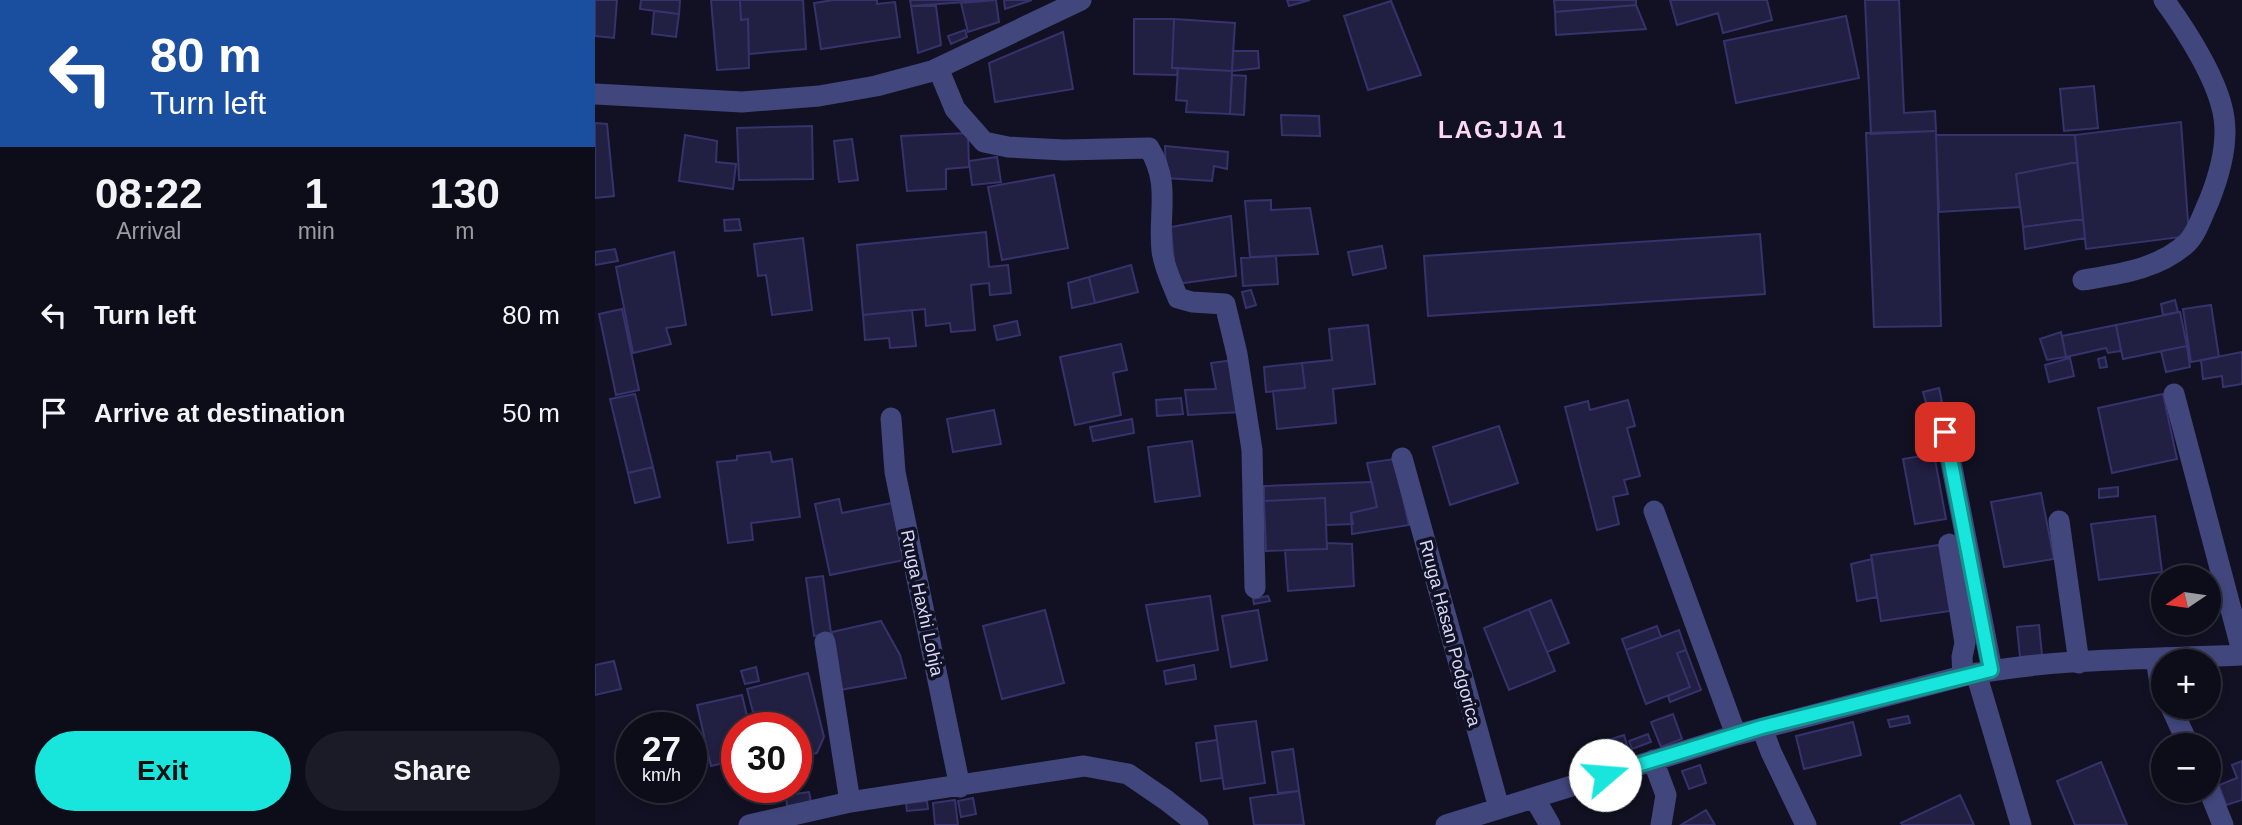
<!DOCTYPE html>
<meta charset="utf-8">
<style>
body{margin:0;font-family:Helvetica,sans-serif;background:#1b1b27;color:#f1f3f6;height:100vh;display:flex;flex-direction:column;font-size:26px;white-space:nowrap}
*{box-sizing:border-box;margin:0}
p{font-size:23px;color:#9a9ca2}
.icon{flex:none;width:38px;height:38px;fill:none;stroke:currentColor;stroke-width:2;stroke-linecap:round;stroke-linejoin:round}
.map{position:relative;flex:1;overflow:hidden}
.drawer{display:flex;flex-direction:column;background:#0d0d1a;width:595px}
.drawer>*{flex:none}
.banner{background:#1a4fa0;color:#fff;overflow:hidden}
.needle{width:46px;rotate:257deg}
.controls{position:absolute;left:1556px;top:565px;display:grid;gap:14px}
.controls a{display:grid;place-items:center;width:70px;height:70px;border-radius:50%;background:#0d0d1a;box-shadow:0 4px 10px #0003,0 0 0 2px #2d2d39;font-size:35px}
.speed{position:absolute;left:21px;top:712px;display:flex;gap:14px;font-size:35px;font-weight:700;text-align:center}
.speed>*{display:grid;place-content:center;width:91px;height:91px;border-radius:50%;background:#0d0d1a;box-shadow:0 4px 10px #0003,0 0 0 2px #2d2d39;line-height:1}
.speed small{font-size:18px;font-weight:400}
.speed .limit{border:10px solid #d22;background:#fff;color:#111}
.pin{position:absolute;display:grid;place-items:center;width:60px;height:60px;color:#fff;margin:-30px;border-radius:14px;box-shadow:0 4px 10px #0006}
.me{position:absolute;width:77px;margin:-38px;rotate:72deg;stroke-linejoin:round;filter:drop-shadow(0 0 5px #0008)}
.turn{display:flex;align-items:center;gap:24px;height:147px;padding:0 35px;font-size:32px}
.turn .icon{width:91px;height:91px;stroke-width:2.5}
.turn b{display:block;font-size:49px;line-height:60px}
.eta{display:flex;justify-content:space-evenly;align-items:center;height:119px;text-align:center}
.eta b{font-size:42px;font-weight:700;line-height:49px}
.cta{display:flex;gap:14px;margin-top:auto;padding:14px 35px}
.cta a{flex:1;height:80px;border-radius:42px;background:#18e6dd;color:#111;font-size:28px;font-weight:700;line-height:80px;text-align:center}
.cta a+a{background:#1b1b27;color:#f1f3f6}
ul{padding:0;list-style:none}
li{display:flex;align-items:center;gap:21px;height:98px;padding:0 35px}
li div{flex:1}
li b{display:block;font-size:26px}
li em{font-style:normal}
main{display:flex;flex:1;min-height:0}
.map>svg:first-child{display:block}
.building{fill:#211f42;stroke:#36336c;stroke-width:2}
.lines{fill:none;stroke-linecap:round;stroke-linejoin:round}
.minor{stroke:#41477d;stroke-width:21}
.route-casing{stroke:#109690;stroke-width:18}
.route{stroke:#18e6dd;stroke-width:12}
.labels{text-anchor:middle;stroke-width:7;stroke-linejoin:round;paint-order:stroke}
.street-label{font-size:18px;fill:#d7d9fb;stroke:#111123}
.district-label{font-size:24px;font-weight:bold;letter-spacing:2px;fill:#fbd9f4;stroke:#111123}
</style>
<main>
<section class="drawer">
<div class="banner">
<div class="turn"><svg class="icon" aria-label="left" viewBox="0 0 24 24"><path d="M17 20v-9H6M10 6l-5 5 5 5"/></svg><div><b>80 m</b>Turn left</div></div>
</div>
<div class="eta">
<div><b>08:22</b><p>Arrival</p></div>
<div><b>1</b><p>min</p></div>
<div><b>130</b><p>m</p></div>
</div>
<ul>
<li><svg class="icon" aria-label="left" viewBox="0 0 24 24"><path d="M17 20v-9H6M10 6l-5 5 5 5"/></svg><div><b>Turn left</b></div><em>80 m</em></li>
<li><svg class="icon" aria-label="arrive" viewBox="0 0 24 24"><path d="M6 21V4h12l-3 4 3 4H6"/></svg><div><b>Arrive at destination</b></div><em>50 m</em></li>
</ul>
<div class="cta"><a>Exit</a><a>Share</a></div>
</section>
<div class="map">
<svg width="1647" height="825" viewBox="0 0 1647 825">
<rect width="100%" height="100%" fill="#111123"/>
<!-- building -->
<path class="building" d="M0,0H22L19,38L0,36Z
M46,0H85L84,14L45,9Z
M116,0H145L146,20L153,19L154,68L122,70Z
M145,0H208L211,49L154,54L153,19L146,20Z
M238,0H282V4L300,2L305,37L226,49L219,3Z
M315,0H398L316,6Z
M401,0L404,22L373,32L366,3Z
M409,0H437L410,9Z
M692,0H715L694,6Z
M959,0H1041V5L960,12Z
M1075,0H1172L1177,20L1128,33L1123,13L1082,25Z
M1270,0H1304L1309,113L1340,111L1341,131L1276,134Z
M796,1L826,75L773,90L749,16Z
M1041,5L1051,29L961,35L960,12Z
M316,6H341L346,45L323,53Z
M59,11L84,14L81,37L57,34Z
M1251,16L1264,78L1141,103L1129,41Z
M539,19H579L577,68H583L582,75L539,74Z
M579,19L640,23L637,71L577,68Z
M370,30L372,37L356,44L353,36Z
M468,32L478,89L400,102L394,63Z
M638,51H663L664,68L637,71Z
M583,68L637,71L635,114L591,112L592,101L581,100Z
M637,75L651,76L649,115L635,114Z
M1499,86L1503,128L1469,131L1465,89Z
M686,115L724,116L725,136L687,135Z
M1586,122L1594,236L1491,249L1480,135Z
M0,123L12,124L19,196L0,198Z
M217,126L218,179L144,180L142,128Z
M1341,131L1346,326L1279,327L1271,133Z
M373,133L374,167L351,169V189L312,191L306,136Z
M90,135L122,141L121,162L141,164L138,189L84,181Z
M1341,135H1480L1482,162L1421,174L1425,207L1344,212Z
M257,139L263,180L244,182L239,141Z
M570,146L633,152L632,169L619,166L617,181L571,178Z
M402,157L406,182L377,185L374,161Z
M1482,162L1488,219L1428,227L1421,174Z
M459,175L473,248L407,260L393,187Z
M676,200V210L715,208L723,254L655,257L650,201Z
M636,216L641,276L581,284L576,227Z
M144,219L146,230L130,231L129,220Z
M1488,219L1490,238L1430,249L1428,227Z
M391,232L394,267L413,265L416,293L395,295L394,283L376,285L380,330L356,332L355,323L331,326L330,309L268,315L262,245Z
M1165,234L1170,294L833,316L829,256Z
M208,238L217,310L177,315L171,275L163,276L159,244Z
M787,246L791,268L758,275L753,252Z
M20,249L23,261L0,265V252Z
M79,252L91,325L71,328L76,344L38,353L21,267Z
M681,256L683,284L648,286L646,258Z
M536,265L543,292L500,303L494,277Z
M494,277L500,303L477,308L473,283Z
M656,290L661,305L651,308L647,292Z
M1580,300L1583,312L1568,315L1566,304Z
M1616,305L1624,357L1596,362L1588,309Z
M27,309L44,390L21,395L4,314Z
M317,310L321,346L295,348L294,338L270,340L268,315Z
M1585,312L1592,346L1528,359L1521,325Z
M422,321L425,335L402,340L399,326Z
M773,325L780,384L738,389L741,423L682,429L678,391L710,388L707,363L737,360L734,329Z
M1521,325L1526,351L1513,353L1511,348L1471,357L1467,336Z
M1466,332L1471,357L1452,360L1445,339Z
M526,344L532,370L518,373L526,415L480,425L465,357Z
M1592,346L1595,367L1571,372L1566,351Z
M1647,352V384L1628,387L1627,376L1608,379L1606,360Z
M1510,357L1512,367L1505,368L1503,359Z
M1475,358L1479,376L1454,382L1450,365Z
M638,360L646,412L593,415L590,390L621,389L616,363Z
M707,363L710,388L671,392L669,367Z
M1344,388L1347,402L1332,406L1328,392Z
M40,394L58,467L33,473L15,399Z
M1568,394L1582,459L1517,473L1503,408Z
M586,398L588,414L562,416L561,400Z
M1033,400L1040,426L1032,428L1045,476L1029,480L1033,494L1018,497L1024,524L1002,530L970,407L993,401L995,410Z
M399,410L406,444L358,452L352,419Z
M537,419L539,433L498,441L495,427Z
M904,426L923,483L855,505L838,447Z
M597,441L605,496L560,502L553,447Z
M175,452L177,462L197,459L205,517L156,523L158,540L133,543L122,462L142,460V456Z
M1339,454L1351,519L1320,524L1308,459Z
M799,459L814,525L757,534L756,513L782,507L772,463Z
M58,467L65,497L40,503L33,473Z
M777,482L782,507L756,513L758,524L731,525L730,498L669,501V486Z
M1523,487V496L1504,498V489Z
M1446,493L1459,559L1409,567L1396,502Z
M730,498L732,549L671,551L669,501Z
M244,499L247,513L297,503L309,560L235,575L220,504Z
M1560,516L1567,572L1504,580L1496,524Z
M732,543L757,544L759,586L693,591L690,550L732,549Z
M1344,545L1355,611L1286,621L1276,555Z
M1277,559L1282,597L1262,601L1256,564Z
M228,576L236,633L219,636L211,578Z
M615,596L623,650L562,661L551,605Z
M673,596L675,601L659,604L658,599Z
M956,600L974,643L952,652L934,609Z
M934,609L960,671L914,690L889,628Z
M450,610L469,683L407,699L388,626Z
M663,610L672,660L636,667L627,616Z
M286,621L305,655L311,678L245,690L237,632Z
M1444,625L1447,655L1425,657L1422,627Z
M1062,626L1066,637L1031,650L1027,639Z
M1084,630L1091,650L1082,653L1095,687L1051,704L1031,650Z
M1091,650L1106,690L1075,702L1073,696L1095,687L1082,653Z
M19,661L26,689L0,695V665Z
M599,665L601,679L571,684L569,671Z
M161,667L164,681L150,684L146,671Z
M213,673L229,737L222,753L201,758V728H162L152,689Z
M147,695L155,728H142V760L116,766L102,705Z
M1078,714L1087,739L1066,747L1056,722Z
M1313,716L1315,723L1295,727L1293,720Z
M661,721L670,783L629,789L620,726Z
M1258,722L1266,755L1209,769L1201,736Z
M1053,734L1056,742L1037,749L1034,741Z
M1029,735L1035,755L1001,765L994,746Z
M622,740L627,778L606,781L601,743Z
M698,749L704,791L683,793L677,752Z
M1647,761V800L1631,805L1624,785L1642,778L1637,765Z
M1506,762L1532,825H1480L1462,781Z
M1105,765L1111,783L1094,789L1087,771Z
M704,791L709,825H659L655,798Z
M214,792L216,802L192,806L191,795Z
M1365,795L1379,825H1308L1306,823Z
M378,798L381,814L366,817L363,801Z
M360,800L363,825H340L338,803Z
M332,801L333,809L312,811L311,803Z
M1111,810L1120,825H1086Z"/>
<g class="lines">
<!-- minor -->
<path class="minor" d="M343,68L360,109L389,142L413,147L469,150L554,148C576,184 563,212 567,251C569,267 577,283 583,298L597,302L630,304L642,354L657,450L660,588
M0,94L147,102L224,96L281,86L337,71L486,0
M1488,280C1524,274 1564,269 1592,243C1602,233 1608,214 1614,201C1624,176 1633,145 1629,118C1624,81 1591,30 1569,0
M1579,394L1647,651
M296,418L300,472L365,787
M1350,432L1397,670
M807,458L904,808
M1059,511L1141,735
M1464,521L1484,663
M1354,544L1370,643L1367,657L1368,676
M230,642L255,802
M1561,659L1565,683L1568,690
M1381,673L1426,825
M1576,707L1594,746
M1167,728L1176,752L1211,825
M1058,760L1071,795L1066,825
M1614,790L1628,825
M940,799L955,825
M154,825L255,802L489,766L533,774L571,800L603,825
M851,825L1141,735L1368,676C1455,658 1557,659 1647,655"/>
</g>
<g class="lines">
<defs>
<path id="route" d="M1010,775L1167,727L1396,670L1350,432"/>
</defs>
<!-- route casing -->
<use href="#route" class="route-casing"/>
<!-- route -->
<use href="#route" class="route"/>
</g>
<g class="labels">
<!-- street labels -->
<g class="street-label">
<text transform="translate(327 603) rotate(78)" y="6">Rruga Haxhi Lohja</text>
<text transform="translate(855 633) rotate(75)" y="6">Rruga Hasan Podgorica</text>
</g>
<!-- district labels -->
<g class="district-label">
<text x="908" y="138">LAGJJA 1</text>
</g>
</g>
</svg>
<div class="controls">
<a><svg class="needle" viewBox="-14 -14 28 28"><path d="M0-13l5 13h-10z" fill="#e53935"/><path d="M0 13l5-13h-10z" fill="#9a9ca2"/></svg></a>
<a>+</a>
<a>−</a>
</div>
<div class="speed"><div>27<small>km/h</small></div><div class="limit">30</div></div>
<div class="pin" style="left:1350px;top:432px;background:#d93025"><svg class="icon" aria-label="arrive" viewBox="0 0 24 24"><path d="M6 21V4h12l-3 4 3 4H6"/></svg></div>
<svg class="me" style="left:1010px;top:775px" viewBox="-20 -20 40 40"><circle r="19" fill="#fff"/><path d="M0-13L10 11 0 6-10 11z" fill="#18e6dd"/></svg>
</div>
</main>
